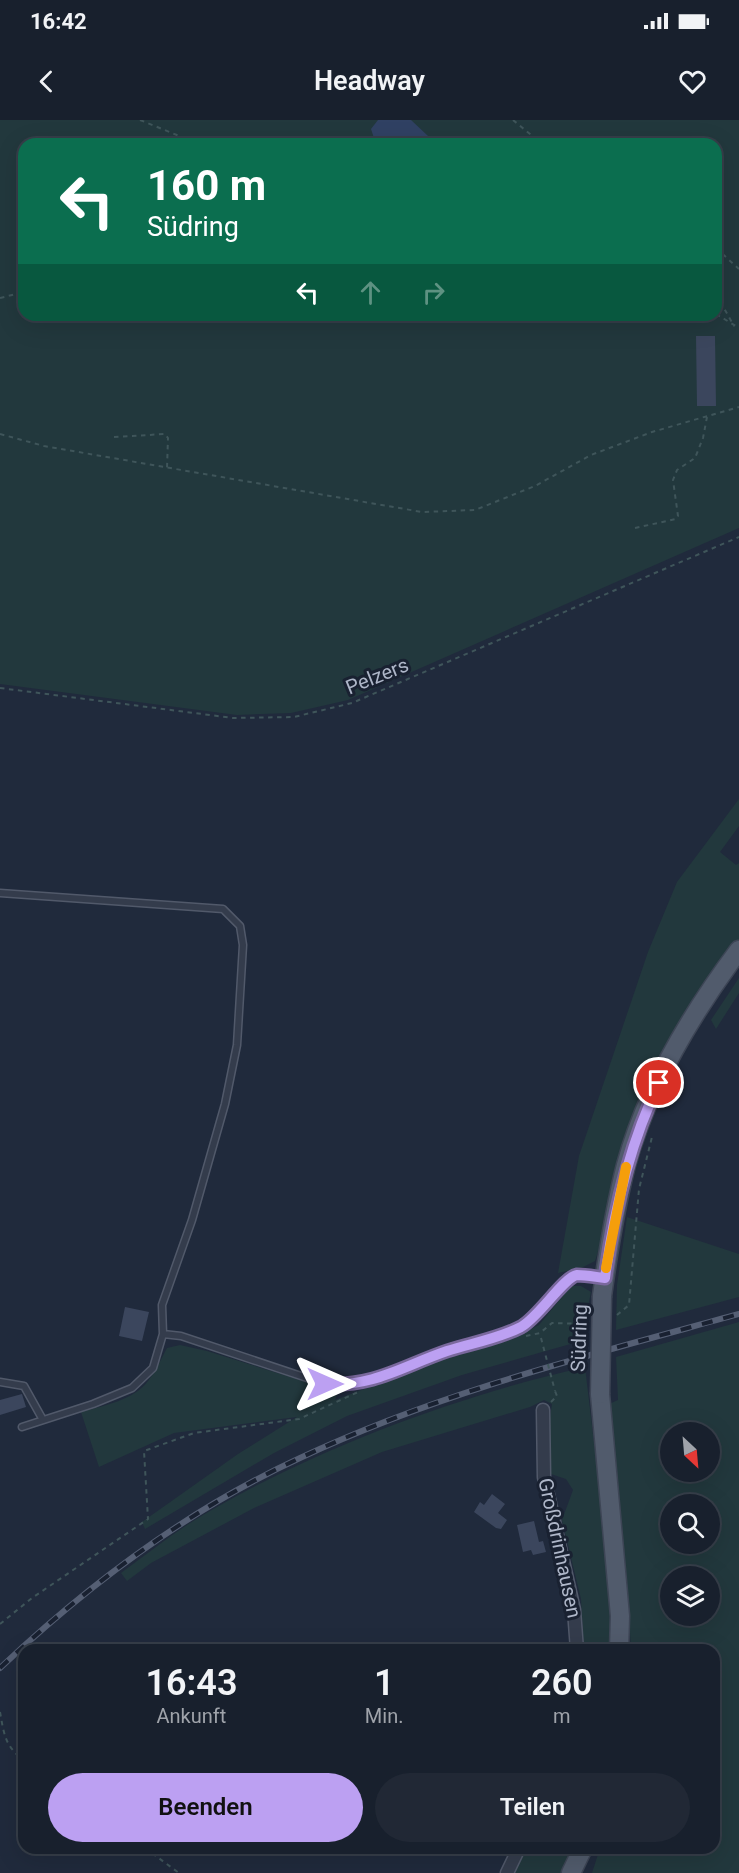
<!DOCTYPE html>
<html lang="de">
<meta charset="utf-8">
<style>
body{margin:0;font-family:Roboto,sans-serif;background:#212835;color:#f1f3f6;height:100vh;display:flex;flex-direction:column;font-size:22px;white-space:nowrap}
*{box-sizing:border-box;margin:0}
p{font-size:20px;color:#9fa3aa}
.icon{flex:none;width:33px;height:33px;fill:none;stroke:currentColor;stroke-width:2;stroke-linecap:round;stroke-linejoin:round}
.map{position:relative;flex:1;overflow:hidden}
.sheet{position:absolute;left:18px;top:1524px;width:702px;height:210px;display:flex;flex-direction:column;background:#18202d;border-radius:18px;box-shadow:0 6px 24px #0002,0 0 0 2px #363e49}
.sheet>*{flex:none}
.banner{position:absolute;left:18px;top:18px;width:704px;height:183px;border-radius:18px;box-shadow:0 6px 24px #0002,0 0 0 2px #363e49;background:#0b6e4f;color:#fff;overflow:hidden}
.needle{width:39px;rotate:154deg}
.controls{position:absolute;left:660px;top:1302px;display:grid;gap:12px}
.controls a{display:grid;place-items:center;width:60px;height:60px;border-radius:50%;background:#18202d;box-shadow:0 6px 24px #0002,0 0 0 2px #363e49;font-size:30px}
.pin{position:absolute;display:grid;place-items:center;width:51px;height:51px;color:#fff;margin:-26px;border:3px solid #fff;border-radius:50%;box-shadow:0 2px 6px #0007}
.me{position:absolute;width:66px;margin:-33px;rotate:90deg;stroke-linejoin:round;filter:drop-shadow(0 0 4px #0008)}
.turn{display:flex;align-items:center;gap:21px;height:126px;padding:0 30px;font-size:27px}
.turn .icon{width:78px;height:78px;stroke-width:2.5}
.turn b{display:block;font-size:42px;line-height:51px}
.lanes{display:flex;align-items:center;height:57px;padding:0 30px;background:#0003;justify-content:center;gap:30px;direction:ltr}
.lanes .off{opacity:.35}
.eta{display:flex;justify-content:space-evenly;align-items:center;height:102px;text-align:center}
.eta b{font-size:36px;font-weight:600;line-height:42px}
.primary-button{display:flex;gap:12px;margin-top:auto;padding:12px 30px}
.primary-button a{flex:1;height:69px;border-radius:36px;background:#bca0f2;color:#111;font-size:24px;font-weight:600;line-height:69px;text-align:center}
.primary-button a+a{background:#212835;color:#f1f3f6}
.status{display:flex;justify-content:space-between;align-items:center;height:42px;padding:0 30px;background:#18202d;direction:ltr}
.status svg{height:16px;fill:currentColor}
header{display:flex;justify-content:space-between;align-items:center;height:78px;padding:0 30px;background:#18202d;font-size:27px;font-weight:600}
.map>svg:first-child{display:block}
.green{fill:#22383d;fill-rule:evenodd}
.water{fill:#304163}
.building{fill:#3b465d}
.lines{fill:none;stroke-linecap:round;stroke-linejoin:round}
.lane-casing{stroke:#51596a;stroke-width:9}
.street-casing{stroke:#51596a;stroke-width:15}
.primary-casing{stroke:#3d4555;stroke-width:21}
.path{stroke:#3f555a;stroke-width:2;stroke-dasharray:4.5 4.5;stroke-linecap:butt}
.lane{stroke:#343c4c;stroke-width:6}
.street{stroke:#343c4c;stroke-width:12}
.primary{stroke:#515b6c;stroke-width:18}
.rail-casing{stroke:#555f74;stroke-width:6}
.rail{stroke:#192131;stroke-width:4;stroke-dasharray:11;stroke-linecap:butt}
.primary-bridge-casing{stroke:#3d4555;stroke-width:21;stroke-linecap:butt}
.path-bridge{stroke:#3f555a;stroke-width:2;stroke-dasharray:4.5 4.5;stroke-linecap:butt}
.primary-bridge{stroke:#515b6c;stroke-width:18}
.route-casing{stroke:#7a689d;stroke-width:15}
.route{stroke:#bca0f2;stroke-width:10}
.slow{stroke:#f59e0b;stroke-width:10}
.labels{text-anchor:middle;stroke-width:6;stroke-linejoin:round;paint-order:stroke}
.street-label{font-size:20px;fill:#aeb6c8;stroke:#192131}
</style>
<div class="status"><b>16:42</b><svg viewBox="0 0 49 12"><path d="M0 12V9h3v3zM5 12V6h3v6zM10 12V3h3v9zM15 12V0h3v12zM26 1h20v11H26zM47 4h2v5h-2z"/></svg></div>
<header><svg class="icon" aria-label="back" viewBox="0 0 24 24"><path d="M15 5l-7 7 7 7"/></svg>Headway<svg class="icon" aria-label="heart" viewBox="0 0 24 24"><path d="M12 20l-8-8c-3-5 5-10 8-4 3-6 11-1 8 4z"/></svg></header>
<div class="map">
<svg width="739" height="1753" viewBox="0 0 739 1753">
<rect width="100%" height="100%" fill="#202a3c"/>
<!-- green -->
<path class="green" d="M0,0H739V408L348,580L291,593L237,595L0,564ZM24,24H716V195H24Z
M739,679V706L720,732L736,745L739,743V820L706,862L669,924L595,1141L581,1148L558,1153L579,1036L648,832L677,762Z
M739,858V873L716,909L711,900Z
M627,1097L739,1134V1177L616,1210L617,1165Z
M571,1166H581L591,1172L581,1221L462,1255L347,1296L274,1333L145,1409L142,1402L238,1334L297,1297L174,1313L99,1347L81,1292C103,1286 134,1280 148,1261C156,1251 161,1239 167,1228L180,1225L207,1231L338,1272L335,1280L454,1235L506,1221L539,1205Z
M739,1202V1753H592L600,1728H714V1530H631L627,1461L609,1284L618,1280L616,1237ZM670,1312H710V1352H670ZM670,1384H710V1424H670ZM670,1456H710V1496H670Z
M585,1247L613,1482L611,1530H584L581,1479L562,1400L573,1370L566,1359L548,1353V1311L552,1284L544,1280L530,1287L382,1332L254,1388L151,1443L127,1461L121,1453C143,1437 164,1420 187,1405C300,1334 456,1276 585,1247Z
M527,1728H576L565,1753H515Z"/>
<!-- water -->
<path class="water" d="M378,0H411L428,16V24H376L371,9Z"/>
<!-- building -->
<path class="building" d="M696,216H715L716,286H697Z
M125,1187L149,1192L142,1221L119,1216Z
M22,1274L26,1287L0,1295V1280Z
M492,1374L505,1384L498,1393L507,1400L501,1409L496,1408L474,1392L480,1382L484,1385Z
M534,1401L539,1422L543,1421L546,1432L533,1435L531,1430L523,1432L517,1405Z"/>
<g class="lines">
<defs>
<path id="lane" d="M0,773L223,789L240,806L243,825L237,925L225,984L192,1100L162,1185L163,1214L153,1248L132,1268L93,1284L22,1307
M163,1214L181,1216L325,1264C374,1267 403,1246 448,1231C472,1223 499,1219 522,1206C542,1195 558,1161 574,1156C581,1154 593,1157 601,1157
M0,1262L24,1266L43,1300"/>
<path id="street" d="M543,1290L544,1357L574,1490L577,1530
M507,1753L519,1728"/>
<path id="primary" d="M602,1176C608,1132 615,1088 626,1045C647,968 692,893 739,830
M600,1274L620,1496L619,1530
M571,1753L583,1728"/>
</defs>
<!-- lane casing -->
<use href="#lane" class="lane-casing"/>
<!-- street casing -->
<use href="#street" class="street-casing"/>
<!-- primary casing -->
<use href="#primary" class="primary-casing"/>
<!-- path -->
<path class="path" d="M140,0L199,24
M513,0L542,24
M716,128L739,149
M716,174L734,206
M0,178L24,172
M716,194L739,208
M0,314L44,326L422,392L475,390L535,366L591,335L652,312L739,287
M114,317L165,314L168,318L167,348
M635,408L676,399L678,396L673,360L677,350L695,338L703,318L707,297
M0,568L233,598L294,597L352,583L739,417
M617,1195L629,1185L639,1069L652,1017
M526,1216L540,1213L552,1203L585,1204
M551,1282L557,1276L555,1271
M0,1504L32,1478L148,1399L144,1331L194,1313L299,1299L358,1272
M0,1592C4,1614 5,1627 24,1640
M145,1728L179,1753"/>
<!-- lane -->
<use href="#lane" class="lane"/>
<!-- street -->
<use href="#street" class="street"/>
<!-- primary -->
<use href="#primary" class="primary"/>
<defs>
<path id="rail" d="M0,1548C88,1465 189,1389 300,1338C440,1272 590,1235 739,1194"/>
</defs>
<!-- rail casing -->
<use href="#rail" class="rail-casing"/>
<!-- rail -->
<use href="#rail" class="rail"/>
<defs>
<path id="primary-bridge" d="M600,1274L602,1176"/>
</defs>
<!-- primary-bridge casing -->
<use href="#primary-bridge" class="primary-bridge-casing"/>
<!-- path-bridge -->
<path class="path-bridge" d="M541,1218L555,1271"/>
<!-- primary-bridge -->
<use href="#primary-bridge" class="primary-bridge"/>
</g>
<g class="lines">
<defs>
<path id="route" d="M325,1264C374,1267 403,1246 447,1231C472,1223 498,1219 521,1207C539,1197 564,1157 577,1155C586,1155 596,1157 605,1158C614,1090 629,1025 659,963"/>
</defs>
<!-- route casing -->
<use href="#route" class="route-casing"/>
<!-- route -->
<use href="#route" class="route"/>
<!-- slow -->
<path class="slow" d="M606,1148L626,1047"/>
</g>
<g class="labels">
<!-- street labels -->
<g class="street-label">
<text transform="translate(377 556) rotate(-22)" y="7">Pelzers</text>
<text transform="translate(579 1218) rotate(-88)" y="7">Südring</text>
<text transform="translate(560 1428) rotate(78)" y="7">Großdrinhausen</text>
</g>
</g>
</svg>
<div class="controls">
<a><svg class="needle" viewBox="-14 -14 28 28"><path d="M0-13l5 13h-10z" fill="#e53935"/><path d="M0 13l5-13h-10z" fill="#9fa3aa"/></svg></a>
<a><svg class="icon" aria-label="search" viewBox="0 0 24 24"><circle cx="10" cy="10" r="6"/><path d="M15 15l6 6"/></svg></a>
<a><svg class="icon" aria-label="layers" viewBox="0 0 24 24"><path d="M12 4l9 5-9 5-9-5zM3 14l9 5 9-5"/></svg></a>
</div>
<div class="pin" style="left:659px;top:963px;background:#d93025"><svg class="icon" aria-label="arrive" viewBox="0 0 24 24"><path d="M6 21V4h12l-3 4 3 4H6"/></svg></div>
<svg class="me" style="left:325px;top:1264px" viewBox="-20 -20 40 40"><path d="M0-17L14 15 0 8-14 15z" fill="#bca0f2" stroke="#fff" stroke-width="4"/></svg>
<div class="banner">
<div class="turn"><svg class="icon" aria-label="left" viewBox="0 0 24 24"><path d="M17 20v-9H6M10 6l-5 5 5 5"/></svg><div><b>160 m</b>Südring</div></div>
<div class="lanes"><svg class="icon" aria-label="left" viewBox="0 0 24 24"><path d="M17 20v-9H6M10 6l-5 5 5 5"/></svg><svg class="icon off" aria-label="ahead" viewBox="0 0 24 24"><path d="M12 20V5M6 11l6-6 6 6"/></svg><svg class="icon off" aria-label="right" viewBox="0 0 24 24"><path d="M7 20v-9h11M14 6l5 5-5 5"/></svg></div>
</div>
<section class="sheet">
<div class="eta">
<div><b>16:43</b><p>Ankunft</p></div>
<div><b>1</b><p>Min.</p></div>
<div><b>260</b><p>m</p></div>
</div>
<div class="primary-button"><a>Beenden</a><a>Teilen</a></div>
</section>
</div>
